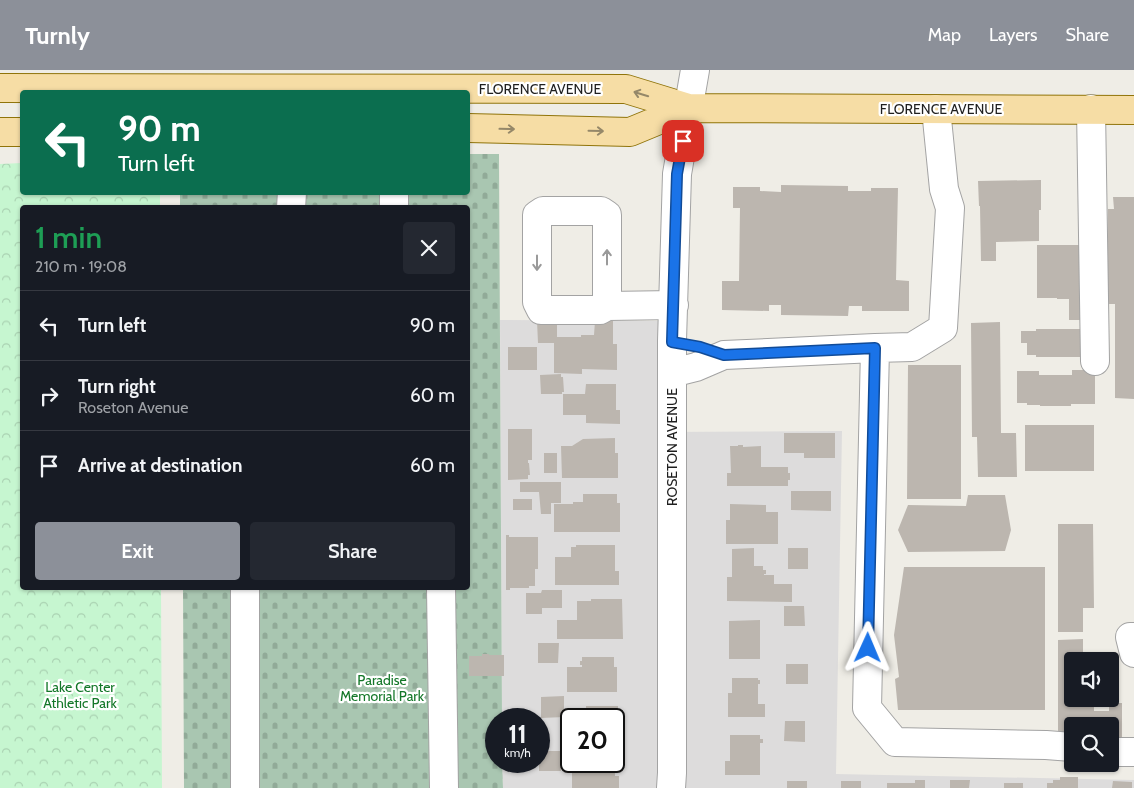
<!DOCTYPE html>
<meta charset="utf-8">
<style>
body{margin:0;font-family:Cabin,sans-serif;background:#242831;color:#f1f3f6;height:100vh;display:flex;flex-direction:column;font-size:19px;white-space:nowrap}
*{box-sizing:border-box;margin:0}
p{font-size:16px;color:#9ea1a6}
.icon{flex:none;width:28px;height:28px;fill:none;stroke:currentColor;stroke-width:2;stroke-linecap:round;stroke-linejoin:round}
.map{position:relative;flex:1;overflow:hidden}
.side{position:absolute;left:20px;top:135px;width:450px;height:385px;display:flex;flex-direction:column;background:#171b24;border-radius:5px;box-shadow:0 1px 4px #0004}
.side>*{flex:none}
.guide{position:absolute;left:20px;top:20px;width:450px;height:105px;border-radius:5px;box-shadow:0 1px 4px #0004;background:#0b6e4f;color:#fff;overflow:hidden}
.fabs{position:absolute;left:1064px;top:582px;display:grid;gap:10px}
.fabs a{display:grid;place-items:center;width:55px;height:55px;border-radius:5px;background:#171b24;box-shadow:0 1px 4px #0004;font-size:25px}
.speed{position:absolute;left:485px;top:638px;display:flex;gap:10px;font-size:25px;font-weight:700;text-align:center}
.speed>*{display:grid;place-content:center;width:65px;height:65px;border-radius:50%;background:#171b24;box-shadow:0 1px 4px #0004;line-height:1}
.speed small{font-size:12px;font-weight:400}
.speed .limit{border:2px solid #111;border-radius:8px;background:#fff;color:#111}
.pin{position:absolute;display:grid;place-items:center;width:42px;height:42px;color:#fff;margin:-21px;border-radius:10px;box-shadow:0 2px 8px #0006}
.me{position:absolute;width:55px;margin:-28px;rotate:1deg;stroke-linejoin:round;filter:drop-shadow(0 0 4px #0008)}
.turn{display:flex;align-items:center;gap:18px;height:105px;padding:0 15px;font-size:22px}
.turn .icon{width:65px;height:65px;stroke-width:2.5}
.turn b{display:block;font-size:35px;line-height:42px}
.round{display:grid;place-items:center;flex:none;width:52px;height:52px;border-radius:5px;background:#242831}
.overview{display:flex;align-items:center;justify-content:space-between;height:85px;padding:0 15px}
h1{font-size:30px;font-weight:600;line-height:38px;color:#1e9e55}
.action{display:flex;gap:10px;margin-top:auto;padding:10px 15px}
.action a{flex:1;height:58px;border-radius:5px;background:#8c9099;color:#fff;font-size:20px;font-weight:600;line-height:58px;text-align:center}
.action a+a{background:#242831;color:#f1f3f6}
ul{padding:0;list-style:none}
li{display:flex;align-items:center;gap:15px;height:70px;padding:0 15px;border-top:1px solid #363941}
li div{flex:1}
li b{display:block;font-size:19px}
li em{font-style:normal}
header{display:flex;align-items:center;gap:30px;box-sizing:border-box;height:70px;padding:0 25px;background:#8c9099;color:#fff}
header strong{font-size:24px}
nav{display:flex;gap:28px;margin-inline-start:auto;font-size:18px}
.map>svg:first-child{display:block}
.residential{fill:#dddcdc;fill-rule:evenodd}
.cemetery{fill:url(#cemetery-stones)}
.park{fill:url(#park-crowns)}
.building{fill:#bcb6af}
.lines{fill:none;stroke-linecap:round;stroke-linejoin:round}
.minor-casing{stroke:#a3a3a3;stroke-width:30}
.major-casing{stroke:#90740a;stroke-width:30}
.minor{stroke:#fff;stroke-width:28}
.major{stroke:#f6dda5;stroke-width:28}
.oneway{stroke:#958869}
.oneway2{stroke:#9a9a9a}
.route-casing{stroke:#114b97;stroke-width:12}
.route{stroke:#1a73e8;stroke-width:9}
.labels{text-anchor:middle;stroke-width:4.5;stroke-linejoin:round;paint-order:stroke}
.street-label{font-size:14px;fill:#1f1f1f;stroke:#fff}
.park-label{font-size:14px;fill:#137728;stroke:#fff}
</style>
<header>
<strong>Turnly</strong>
<nav><a>Map</a><a>Layers</a><a>Share</a></nav>
</header>
<div class="map">
<svg width="1134" height="718" viewBox="0 0 1134 718">
<defs>
<pattern id="cemetery-stones" width="16" height="16" patternUnits="userSpaceOnUse" patternTransform="scale(1.25)"><rect width="16" height="16" fill="#a9c6b1"/><path d="M2 7V4a2 2 0 0 1 4 0v3zM10 15v-3a2 2 0 0 1 4 0v3z" fill="#91aa98"/></pattern>
<pattern id="park-crowns" width="20" height="18" patternUnits="userSpaceOnUse" patternTransform="scale(1.25)"><rect width="20" height="18" fill="#c6f6d0"/><path d="M2 6a3 3 0 1 1 6 0M12 15a3 3 0 1 1 6 0" fill="none" stroke="#aad2b2"/></pattern>
</defs>
<rect width="100%" height="100%" fill="#efede6"/>
<!-- residential -->
<path class="residential" d="M500,250L658,251V362L842,361L836,704L1134,710V718H503L502,691H539V649H502ZM571,649H614V691H571Z"/>
<!-- cemetery -->
<path class="cemetery" d="M468,84H499L502,649H496V691H502L503,718H184L183,518H468V138L180,137V123L468,122Z"/>
<!-- park -->
<path class="park" d="M22,93V122L160,123V137L22,138V518H161L162,718H0V94Z"/>
<!-- building -->
<path class="building" d="M1041,110V140H1039V171L996,172V191H981L980,136H979L978,111Z
M781,115L848,116V121H871V118H898L896,210L909,211V241H862V236H849L848,246L781,245V235H769V241L722,240V211H739L740,138H733V117H760V121L781,122Z
M1113,127H1134V329L1115,328V234H1108V139H1114Z
M1037,175H1086L1087,250H1069V229H1057V228H1037Z
M537,251H557V267H581V265H594L595,251H613V274H617V300L582,299V304L554,303V273H538Z
M1000,252L1001,363H1016L1017,407H978L977,367H972L971,253Z
M1036,259H1085V287H1036V285H1027V273H1021V261H1036Z
M508,277H537V300H508Z
M908,295H961V429H907Z
M1072,300H1095V334H1071V336H1040V335H1027V333H1017V301H1039V305H1072Z
M561,304V307H563L564,322H562V324H541L540,305Z
M586,314H616V340H620V354L586,353V345H563V324H585Z
M1025,355H1094V401H1025Z
M508,359H532V390H528V393H529L530,405H528V409L508,410Z
M784,363H835V388H804V383H784Z
M615,368V383H618V408H562L561,376H572L583,369Z
M738,375H743V377L761,376V397H788V403H790V410H788V416H727V403H731L730,376H738Z
M544,383H557V403H544Z
M520,412H561V433H551V444H541L539,422H520Z
M791,421H831V441L791,440Z
M583,424H617V433H620V462H554V434H573V432H583Z
M968,425H1005L1011,460L1005,481L908,482L898,460L908,435L966,436Z
M513,429H532V440H513Z
M730,434L766,435V442H778V474H726V450H730Z
M1058,454H1093L1094,538H1083V562H1058Z
M506,465H509V467H538V499H535V516H529V518H510V520H506Z
M576,475H615V501H619V515H555V487H571V477H576Z
M754,478V496H763V500H766V504H764V505H774V514H792V532L727,531V507H732V479Z
M788,478H808V499H788Z
M904,497H1045V640H898L895,609L899,607L894,565Z
M542,520H562V538H542V544H526V523H541Z
M591,529H622L623,569H557V550H577V531H591Z
M784,536H804L805,556H784Z
M760,550V589H729V551Z
M1083,569V591H1072V629H1094V641H1109V633H1122V672H1110V656H1072V667H1058V570Z
M538,573H559L558,593H538Z
M482,584H489V585H504V606H469V586H482Z
M582,587H614V597H617V622H567V597H582V595H580V591H582Z
M786,594H808V614H786Z
M732,608H758V610H760V614H758V634H765V647H728V623H732Z
M564,626V647L541,648V627Z
M586,636H618V662H622L623,677H614V649H586Z
M785,651H805V672L784,671Z
M730,665H760V669H763V673H760V705H725V691H730Z
M539,681H561V701H539Z
M572,691L615,692V706H619V718H572Z
M1060,707H1078V718H1047V713H1053V710H1060Z
M915,710H925V718H887V713H915Z
M950,710H970L969,718H950Z
M787,711H807V718H787Z
M841,711H861V718H841Z
M1113,711L1132,712V718H1112Z
M1004,713H1023V718H1004Z"/>
<g class="lines">
<defs>
<path id="minor" d="M936,39L944,119L950,138L943,258L912,277L875,278L867,638L895,672L1046,675L1072,677
M1091,39L1095,291
M394,122V138
M291,138L292,122
M607,236V145L601,141H543L537,145V232L541,240H600L607,236L674,235
M672,303L696,297L724,285L875,278
M245,518V718
M441,518L444,718
M1134,567H1130L1134,583
M1110,682H1134
M671,718L672,703V271L677,104L695,0"/>
<path id="major" d="M0,18L626,19L688,38L1134,40
M468,58L630,62L688,38
M0,62H22"/>
</defs>
<!-- minor casing -->
<use href="#minor" class="minor-casing"/>
<!-- major casing -->
<use href="#major" class="major-casing"/>
<!-- minor -->
<use href="#minor" class="minor"/>
<!-- major -->
<use href="#major" class="major"/>
</g>
<!-- one-way arrows -->
<defs><path id="oneway-shaft" d="M-6 0H5M1.5-3L5.5 0L1.5 3" fill="none" stroke-width="1.6" stroke-linecap="round" stroke-linejoin="round" transform="scale(1.25)"/></defs>
<g class="oneway">
<use href="#oneway-shaft" transform="translate(641 24) rotate(-163)"/>
<use href="#oneway-shaft" transform="translate(507 59) rotate(1)"/>
<use href="#oneway-shaft" transform="translate(596 61) rotate(1)"/>
</g>
<g class="oneway2">
<use href="#oneway-shaft" transform="translate(607 187) rotate(-90)"/>
<use href="#oneway-shaft" transform="translate(537 193) rotate(90)"/>
</g>
<g class="lines">
<defs>
<path id="route" d="M683,71L677,104L672,272L700,277L724,285L875,278L868,578"/>
</defs>
<!-- route casing -->
<use href="#route" class="route-casing"/>
<!-- route -->
<use href="#route" class="route"/>
</g>
<g class="labels">
<!-- street labels -->
<g class="street-label">
<text x="540" y="24">FLORENCE AVENUE</text>
<text x="941" y="44">FLORENCE AVENUE</text>
<text transform="translate(672 377) rotate(-90)" y="5">ROSETON AVENUE</text>
</g>
<!-- park labels -->
<g class="park-label">
<text x="382" y="615">Paradise<tspan x="382" dy="16">Memorial Park</tspan></text>
<text x="80" y="622">Lake Center<tspan x="80" dy="16">Athletic Park</tspan></text>
</g>
</g>
</svg>
<div class="fabs">
<a><svg class="icon" aria-label="sound" viewBox="0 0 24 24"><path d="M4 9h4l5-4v14l-5-4H4zM17 9q2 3 0 6"/></svg></a>
<a><svg class="icon" aria-label="search" viewBox="0 0 24 24"><circle cx="10" cy="10" r="6"/><path d="M15 15l6 6"/></svg></a>
</div>
<div class="speed"><div>11<small>km/h</small></div><div class="limit">20</div></div>
<div class="pin" style="left:683px;top:71px;background:#d93025"><svg class="icon" aria-label="arrive" viewBox="0 0 24 24"><path d="M6 21V4h12l-3 4 3 4H6"/></svg></div>
<svg class="me" style="left:868px;top:578px" viewBox="-20 -20 40 40"><path d="M0-17L14 15 0 8-14 15z" fill="#1a73e8" stroke="#fff" stroke-width="4"/></svg>
<div class="guide">
<div class="turn"><svg class="icon" aria-label="left" viewBox="0 0 24 24"><path d="M17 20v-9H6M10 6l-5 5 5 5"/></svg><div><b>90 m</b>Turn left</div></div>
</div>
<section class="side">
<div class="overview"><div><h1>1 min</h1><p>210 m · 19:08</p></div><a class="round"><svg class="icon" aria-label="close" viewBox="0 0 24 24"><path d="M6 6l12 12M18 6L6 18"/></svg></a></div>
<ul>
<li><svg class="icon" aria-label="left" viewBox="0 0 24 24"><path d="M17 20v-9H6M10 6l-5 5 5 5"/></svg><div><b>Turn left</b></div><em>90 m</em></li>
<li><svg class="icon" aria-label="right" viewBox="0 0 24 24"><path d="M7 20v-9h11M14 6l5 5-5 5"/></svg><div><b>Turn right</b><p>Roseton Avenue</p></div><em>60 m</em></li>
<li><svg class="icon" aria-label="arrive" viewBox="0 0 24 24"><path d="M6 21V4h12l-3 4 3 4H6"/></svg><div><b>Arrive at destination</b></div><em>60 m</em></li>
</ul>
<div class="action"><a>Exit</a><a>Share</a></div>
</section>
</div>
